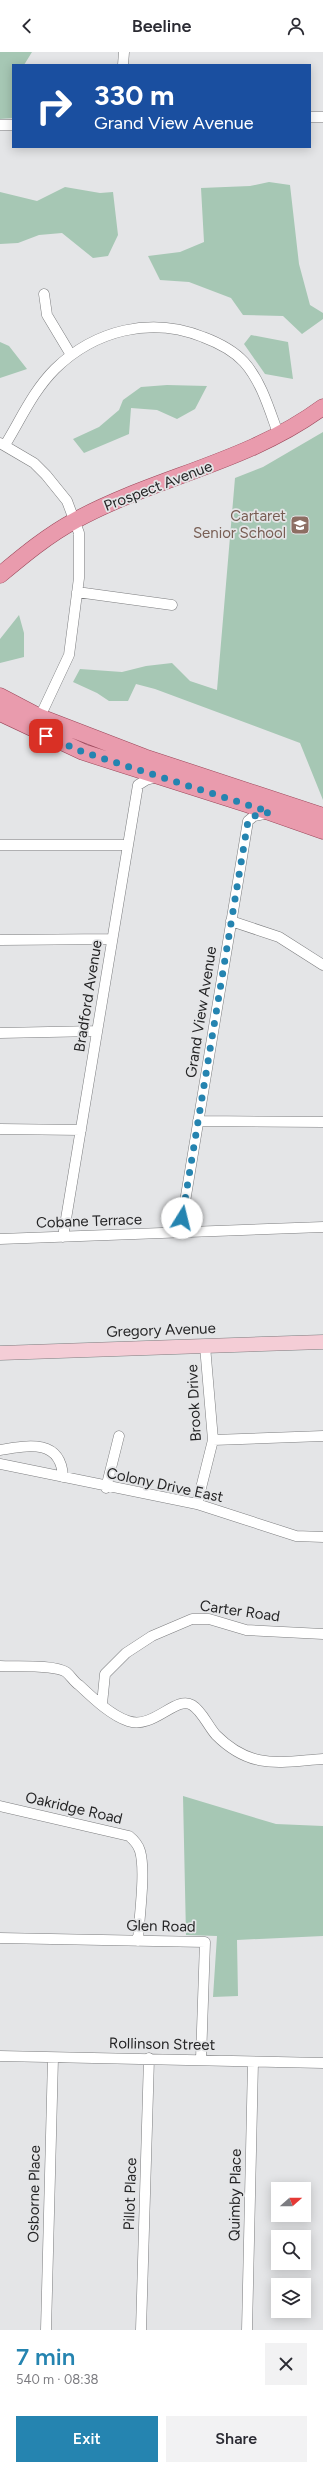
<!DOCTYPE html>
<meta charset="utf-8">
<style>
body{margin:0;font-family:Figtree,sans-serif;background:#f2f2f3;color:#2b2b33;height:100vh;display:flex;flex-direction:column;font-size:15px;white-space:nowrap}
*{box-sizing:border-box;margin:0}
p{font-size:13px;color:#7c7c81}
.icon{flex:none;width:22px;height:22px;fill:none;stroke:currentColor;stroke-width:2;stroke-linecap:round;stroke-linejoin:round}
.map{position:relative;height:2278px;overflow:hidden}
.sheet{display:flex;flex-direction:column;background:#fff;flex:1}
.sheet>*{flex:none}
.top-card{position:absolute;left:12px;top:12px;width:299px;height:84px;border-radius:0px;box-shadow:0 2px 10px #0003;background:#1a4fa0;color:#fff;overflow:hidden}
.needle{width:26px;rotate:69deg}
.fabs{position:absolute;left:271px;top:2130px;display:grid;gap:8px}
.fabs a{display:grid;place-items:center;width:40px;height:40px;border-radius:0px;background:#fff;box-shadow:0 2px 10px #0003;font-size:20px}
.pin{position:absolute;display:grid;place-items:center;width:34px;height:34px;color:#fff;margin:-17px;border-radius:8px;box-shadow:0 2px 6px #0006}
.me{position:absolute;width:44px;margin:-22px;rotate:9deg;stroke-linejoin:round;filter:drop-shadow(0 0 3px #0008)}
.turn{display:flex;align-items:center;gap:14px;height:84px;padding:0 16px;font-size:18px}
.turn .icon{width:52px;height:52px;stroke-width:2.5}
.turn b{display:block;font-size:28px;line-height:34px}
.round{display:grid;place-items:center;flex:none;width:42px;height:42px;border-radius:0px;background:#f2f2f3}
.head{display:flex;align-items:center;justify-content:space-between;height:68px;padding:0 16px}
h1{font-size:24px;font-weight:600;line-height:30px;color:#2584b0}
.button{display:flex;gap:8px;margin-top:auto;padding:8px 16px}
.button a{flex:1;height:46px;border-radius:0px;background:#2584b0;color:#fff;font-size:16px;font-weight:600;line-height:46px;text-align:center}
.button a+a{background:#f2f2f3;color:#2b2b33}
header{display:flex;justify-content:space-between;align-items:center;height:52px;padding:0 16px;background:#fff;font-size:18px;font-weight:600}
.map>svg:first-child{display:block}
.green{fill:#a6c7b4}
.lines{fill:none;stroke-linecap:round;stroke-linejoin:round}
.street-casing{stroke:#7c7d7f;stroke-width:11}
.secondary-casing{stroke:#7c7d7f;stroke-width:15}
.primary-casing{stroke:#9b475a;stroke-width:17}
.street{stroke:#fff;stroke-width:10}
.secondary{stroke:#f4cdd6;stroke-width:14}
.primary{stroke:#e99bad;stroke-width:16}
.route{stroke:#2584b0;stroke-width:7;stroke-dasharray:0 12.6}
.labels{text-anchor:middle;stroke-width:3.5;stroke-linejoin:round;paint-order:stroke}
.street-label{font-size:15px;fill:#252526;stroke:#e4e5e7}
.education-label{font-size:15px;fill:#785e54;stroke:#e4e5e7;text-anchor:end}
</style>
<header><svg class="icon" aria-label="back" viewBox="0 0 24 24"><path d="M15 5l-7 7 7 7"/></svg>Beeline<svg class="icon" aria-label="person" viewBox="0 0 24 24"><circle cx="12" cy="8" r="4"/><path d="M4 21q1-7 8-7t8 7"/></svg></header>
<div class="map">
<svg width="323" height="2278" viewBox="0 0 323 2278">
<rect width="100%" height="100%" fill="#e4e5e7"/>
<!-- green -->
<path class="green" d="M0,0H32L24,13H13V66L0,67Z
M269,130L290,133L299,212L310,253L323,261V267L302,282L283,264L243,263L231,246L189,230L160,228L148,204L180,200L204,190L201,136L250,134Z
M65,135L100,141L113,140L118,183L108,204L93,206L62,181L39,183L18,191L0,192V140L37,149Z
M251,283L288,290L293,327L265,322L244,292Z
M0,290L9,294L27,317L0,326Z
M167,333L207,334L195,357L177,367L157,358L131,356L129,382L84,401L73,387L99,375L119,358L123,348L141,335Z
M323,380V748L300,691L155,637L136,632L128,649H109L97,641L73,630L80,617L122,620L146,614L172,611L190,629L217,638L235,426L263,415Z
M19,563L24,581V605L0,611V587Z
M183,1744L276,1772L323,1774V1884L237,1888L238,1944L213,1945L217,1884L186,1883Z"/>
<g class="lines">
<defs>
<path id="street" d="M123,13L124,0
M310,65H323
M0,73H13
M44,242L47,263L71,303
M0,391L34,411L46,423L67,449L79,481V526L69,603L38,669
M5,393C21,367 33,339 55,317C95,278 151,264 203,285C219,291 233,298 244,310C262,330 270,360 279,384
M77,540L172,553
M0,793H128
M231,869L279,885L323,913
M0,888L112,887
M0,981L97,979
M198,1069L323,1070
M0,1077L81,1078
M180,1180L248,769L254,764L269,761
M63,1185L138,733L146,728L157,725
M0,1187L323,1175
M213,1388L323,1384
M0,1398C29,1393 61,1387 63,1425
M0,1412L197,1452L296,1484L323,1485
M106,1436L119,1384
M197,1452L213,1388L205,1294
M0,1614C15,1615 54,1612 66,1620C71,1624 74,1630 79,1633C92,1645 110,1663 128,1669C153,1678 176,1643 192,1653C202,1659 208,1674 216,1683C251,1718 279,1710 323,1707
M102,1652L105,1622L126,1601L152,1584L192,1567H209L246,1578L323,1582
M0,1754L129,1784C134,1788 138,1792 140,1799C146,1819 139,1866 138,1889
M0,1886L205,1890L201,2007
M0,2004L323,2011
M46,2278L53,2006
M141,2278L149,2006
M247,2278L253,2010"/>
<path id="secondary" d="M0,1301L323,1290"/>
<path id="primary" d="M0,523C24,503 48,483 76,468C157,424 247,411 323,355
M0,644L40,665L144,705L323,764
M0,661L83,700L249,753L323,779"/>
</defs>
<!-- street casing -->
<use href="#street" class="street-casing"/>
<!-- secondary casing -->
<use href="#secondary" class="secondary-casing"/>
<!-- primary casing -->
<use href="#primary" class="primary-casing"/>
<!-- street -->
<use href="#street" class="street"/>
<!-- secondary -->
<use href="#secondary" class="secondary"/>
<!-- primary -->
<use href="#primary" class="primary"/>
</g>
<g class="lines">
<!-- route -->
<path class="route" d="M46,684L83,700L270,760L254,764L248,769L182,1166"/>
</g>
<!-- icons -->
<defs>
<symbol id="school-square" viewBox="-11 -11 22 22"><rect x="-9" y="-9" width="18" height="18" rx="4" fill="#8d6e63" stroke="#e4e5e7"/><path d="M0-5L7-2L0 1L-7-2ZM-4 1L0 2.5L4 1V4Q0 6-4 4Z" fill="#fff"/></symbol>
</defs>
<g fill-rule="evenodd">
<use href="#school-square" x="289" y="462" width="22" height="22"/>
</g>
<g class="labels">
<!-- street labels -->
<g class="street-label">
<text transform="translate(158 434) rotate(-21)" y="5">Prospect Avenue</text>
<text transform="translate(88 944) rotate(-81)" y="5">Bradford Avenue</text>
<text transform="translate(201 960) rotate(-81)" y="5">Grand View Avenue</text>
<text transform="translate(89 1169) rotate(-2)" y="5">Cobane Terrace</text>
<text transform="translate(161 1278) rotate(-2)" y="5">Gregory Avenue</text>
<text transform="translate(194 1351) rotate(-93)" y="5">Brook Drive</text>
<text transform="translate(165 1433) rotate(12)" y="5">Colony Drive East</text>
<text transform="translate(240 1559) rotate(8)" y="5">Carter Road</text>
<text transform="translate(74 1756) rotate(13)" y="5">Oakridge Road</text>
<text transform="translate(161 1874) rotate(1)" y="5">Glen Road</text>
<text transform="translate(162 1992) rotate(1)" y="5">Rollinson Street</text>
<text transform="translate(34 2142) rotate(-89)" y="5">Osborne Place</text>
<text transform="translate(130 2142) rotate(-88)" y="5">Pillot Place</text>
<text transform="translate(235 2143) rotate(-89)" y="5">Quimby Place</text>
</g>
<!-- education labels -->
<g class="education-label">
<text x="286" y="469">Cartaret<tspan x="286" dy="17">Senior School</tspan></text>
</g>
</g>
</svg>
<div class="fabs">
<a><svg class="needle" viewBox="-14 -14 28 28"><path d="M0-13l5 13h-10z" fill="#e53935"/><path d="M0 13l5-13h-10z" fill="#7c7c81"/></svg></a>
<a><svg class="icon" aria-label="search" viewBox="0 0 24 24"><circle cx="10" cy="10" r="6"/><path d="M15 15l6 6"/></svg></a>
<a><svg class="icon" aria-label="layers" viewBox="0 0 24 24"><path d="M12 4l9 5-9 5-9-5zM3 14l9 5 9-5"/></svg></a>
</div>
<div class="pin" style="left:46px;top:684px;background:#d93025"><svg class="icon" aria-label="arrive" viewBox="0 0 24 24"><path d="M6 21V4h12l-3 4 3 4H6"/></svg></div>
<svg class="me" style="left:182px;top:1166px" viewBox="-20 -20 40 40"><circle r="19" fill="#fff"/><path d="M0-13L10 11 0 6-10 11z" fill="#2584b0"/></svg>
<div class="top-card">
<div class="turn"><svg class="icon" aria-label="right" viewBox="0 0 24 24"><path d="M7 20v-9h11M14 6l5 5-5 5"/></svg><div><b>330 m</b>Grand View Avenue</div></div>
</div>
</div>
<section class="sheet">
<div class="head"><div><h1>7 min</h1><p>540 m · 08:38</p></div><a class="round"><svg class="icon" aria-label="close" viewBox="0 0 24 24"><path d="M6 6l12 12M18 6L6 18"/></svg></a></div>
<div class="button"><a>Exit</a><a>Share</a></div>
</section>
